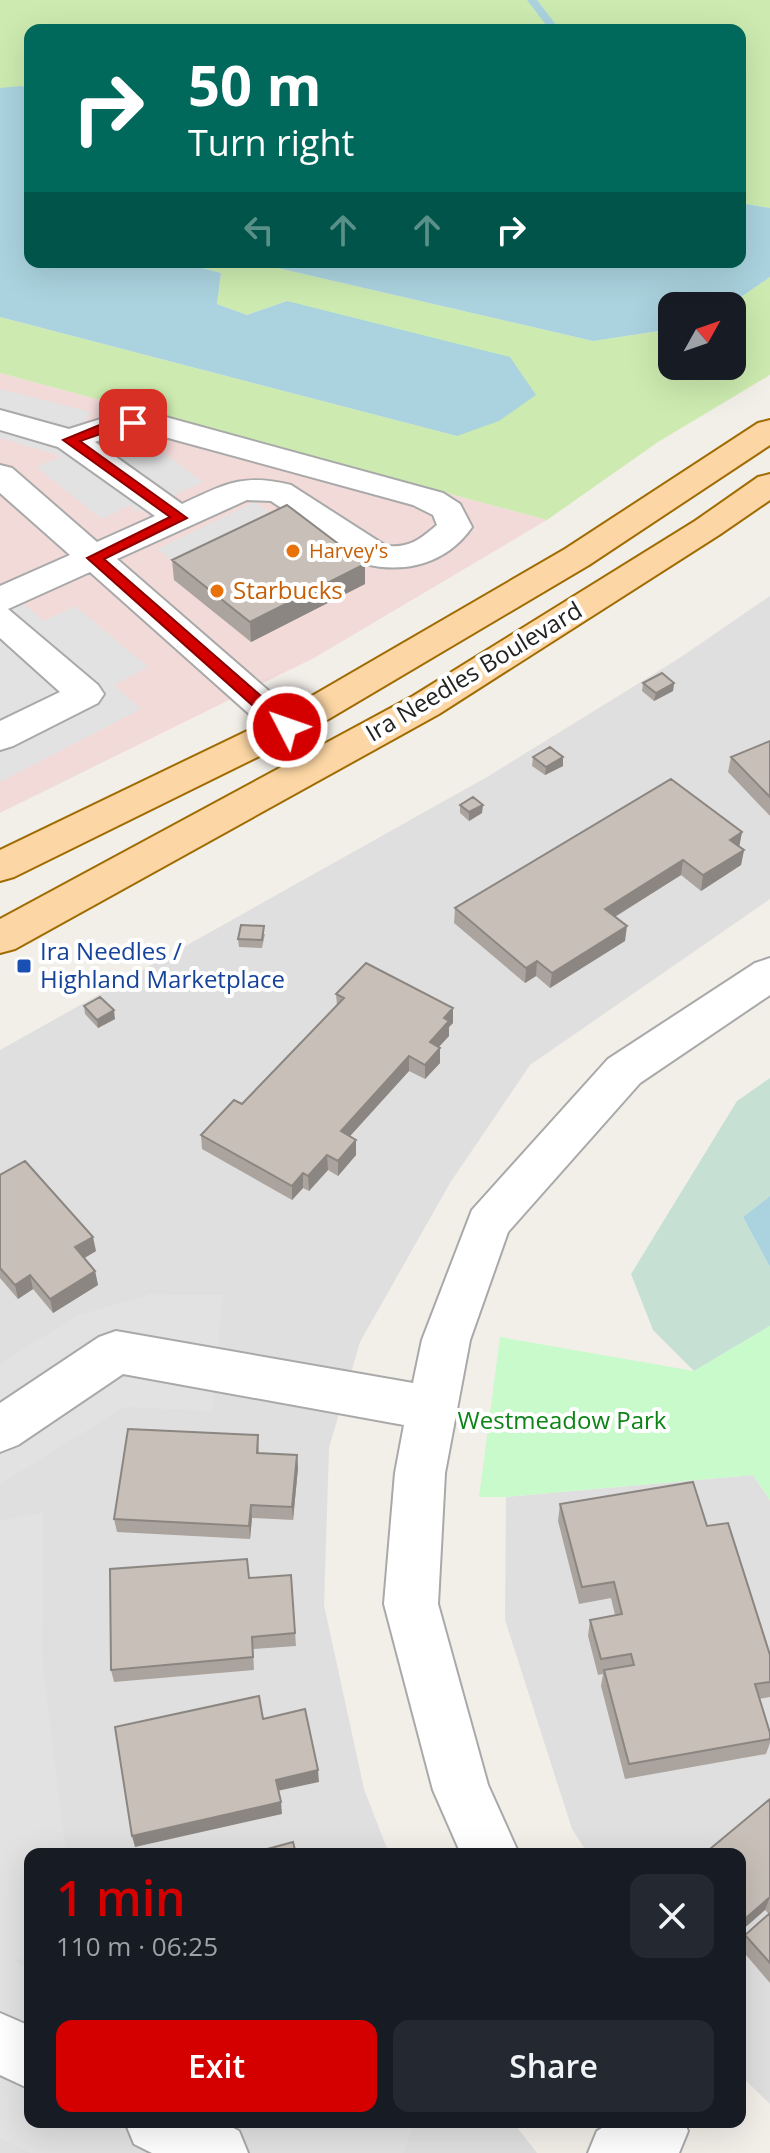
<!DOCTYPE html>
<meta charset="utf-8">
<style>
body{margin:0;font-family:"Open Sans",sans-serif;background:#242831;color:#f1f3f6;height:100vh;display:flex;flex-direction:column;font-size:30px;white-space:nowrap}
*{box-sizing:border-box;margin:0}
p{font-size:26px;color:#9ea1a6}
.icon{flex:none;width:44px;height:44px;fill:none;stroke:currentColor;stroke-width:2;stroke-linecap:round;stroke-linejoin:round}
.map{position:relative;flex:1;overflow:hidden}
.details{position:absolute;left:24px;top:1848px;width:722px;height:280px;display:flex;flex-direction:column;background:#171b24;border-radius:16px;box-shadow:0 8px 32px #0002}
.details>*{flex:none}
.hud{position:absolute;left:24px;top:24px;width:722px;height:244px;border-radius:16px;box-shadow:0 8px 32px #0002;background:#00695c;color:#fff;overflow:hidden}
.needle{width:52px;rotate:50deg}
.buttons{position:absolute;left:658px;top:292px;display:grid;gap:16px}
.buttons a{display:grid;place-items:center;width:88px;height:88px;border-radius:16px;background:#171b24;box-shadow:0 8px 32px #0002;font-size:40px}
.pin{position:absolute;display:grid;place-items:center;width:68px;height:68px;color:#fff;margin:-34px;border-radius:16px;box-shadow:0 4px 12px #0006}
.me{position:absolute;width:88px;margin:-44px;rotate:311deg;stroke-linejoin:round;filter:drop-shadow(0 0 6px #0008)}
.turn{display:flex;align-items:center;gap:28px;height:168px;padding:0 32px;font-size:36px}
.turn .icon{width:104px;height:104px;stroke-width:2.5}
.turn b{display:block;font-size:56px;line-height:68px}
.lanes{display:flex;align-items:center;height:76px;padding:0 32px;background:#0003;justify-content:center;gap:40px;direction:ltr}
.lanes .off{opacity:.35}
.round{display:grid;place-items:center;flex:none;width:84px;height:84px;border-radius:16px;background:#242831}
.headline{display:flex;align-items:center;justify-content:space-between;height:136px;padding:0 32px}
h1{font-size:48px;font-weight:600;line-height:60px;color:#d40000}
.button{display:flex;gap:16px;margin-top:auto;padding:16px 32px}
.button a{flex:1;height:92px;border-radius:16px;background:#d40000;color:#fff;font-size:32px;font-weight:600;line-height:92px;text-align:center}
.button a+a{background:#242831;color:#f1f3f6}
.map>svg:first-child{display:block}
.residential{fill:#e0dfdf}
.commercial{fill:#f2dad9}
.grass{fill:#cdebb0}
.wetland{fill:#c6e0d4}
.park{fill:#c8facc}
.parking{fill:#e2e2e2}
.water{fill:#aad3df}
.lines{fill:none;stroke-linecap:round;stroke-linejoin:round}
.stream{fill:#aad3df;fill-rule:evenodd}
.minor-casing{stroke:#a9a9a9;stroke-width:4}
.major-casing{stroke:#a06b00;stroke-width:4}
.minor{fill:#fff;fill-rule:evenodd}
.major{fill:#fcd6a4;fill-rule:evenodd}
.wall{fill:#aba49e}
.shaded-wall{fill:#8b8681}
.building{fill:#c7bfb8;stroke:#8b8681;stroke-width:2}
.route{fill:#d40000;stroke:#8a0000;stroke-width:2}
.food-dot{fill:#e8710a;stroke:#fff;stroke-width:3}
.transit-dot{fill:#1a4fb4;stroke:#fff;stroke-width:3}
.labels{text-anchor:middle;stroke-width:8;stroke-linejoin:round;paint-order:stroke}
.far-food-label{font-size:20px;fill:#c56008;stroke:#fff;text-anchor:start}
.food-label{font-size:24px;fill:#c56008;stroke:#fff;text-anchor:start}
.street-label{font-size:24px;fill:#222;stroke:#fff}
.transit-label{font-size:24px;fill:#164399;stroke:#fff;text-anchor:start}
.park-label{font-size:24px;fill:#0c8416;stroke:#fff}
</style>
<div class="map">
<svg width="770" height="2153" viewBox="0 0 770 2153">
<rect width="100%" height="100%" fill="#f2efe9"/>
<!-- residential -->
<path class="residential" d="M770,596V899L530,1065L450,1183L360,1342L329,1448L324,1605L364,1789L389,1854H30V2122H513L537,2153H0V1050L487,777L678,659Z
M753,1475L770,1500V2104L740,2075V1854H588L572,1829L505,1620L506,1497Z"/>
<!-- commercial -->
<path class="commercial" d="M0,373L547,520L314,658L0,813Z"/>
<!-- grass -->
<path class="grass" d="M0,0H770V208L740,203V30H30V88H0Z
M180,262H252L593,341L672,329V366H732V306H728L770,277V375L658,442L547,520L0,373V317L457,436L287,301L247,315L217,304L221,273Z"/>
<!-- wetland -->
<path class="wetland" d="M770,1078V1196L743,1217L770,1267V1326L694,1371L653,1330L631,1274L737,1101Z"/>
<!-- park -->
<path class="park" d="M770,1326V1500L753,1475L506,1497H479L500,1337L694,1371Z"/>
<!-- parking -->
<path class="parking" d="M0,389L91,412L82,426L127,456L152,444L203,482L138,512L130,505L102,519L36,467L62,456L0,438Z
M255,502L277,517L178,565L157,549Z
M0,584L44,621L75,606L148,667L114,685L141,709L0,782Z
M151,1294L223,1295L212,1411L125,1407L0,1484V1364L76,1316Z
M43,1513L42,1656L66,1854H30V1956L14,1961L30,1969V2122H415L403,2153H31L0,2138V1520Z"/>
<!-- water -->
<path class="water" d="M21,86L30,88V262H180L221,273L217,304L247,315L287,301L510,357L536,395L499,421L457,436L0,317V88Z
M740,203L770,208V277L728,306H672V329L593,341L252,262H740Z
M770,1196V1267L743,1217Z"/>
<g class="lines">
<!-- stream -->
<path class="stream" d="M527,0H537L560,30H550Z"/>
<defs>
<path id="minor" d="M0,410L69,429L107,417L151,413L443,493L460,504L472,527C447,563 406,574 365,564L271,501L247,500L117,559L300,718L306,727L300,736L287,740L274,736L90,572L8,609L98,685L104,694L98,703L13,746L0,750V721L60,692L0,638V586L70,555L0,493V465L12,468L97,542L155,516L58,447L0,430ZM150,433L413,505L433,515L437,525C419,540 410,548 386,546L291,485C243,473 225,484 182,504L95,442L112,436Z
M770,958V995L640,1083L508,1232L470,1340L445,1473L438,1604L488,1785L519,1854H461L433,1790L384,1604L395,1473L404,1425L123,1374L18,1445L0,1452V1403L99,1337L116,1331L413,1383L422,1340L472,1210L608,1059L755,963Z
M0,2013L30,2026V2089L0,2075Z
M125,2122H222L239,2131L248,2153H152L134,2144Z
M612,2122H684L688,2131L679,2153H588L597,2131Z"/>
<path id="major" d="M770,420V445L589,565L300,736L14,877L0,881V850L274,718L565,549L758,423Z
M770,474V500L719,535L439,714L15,949L0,953V919L413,696L695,521L758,477Z"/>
</defs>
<!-- minor casing -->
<use href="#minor" class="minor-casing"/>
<!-- major casing -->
<use href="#major" class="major-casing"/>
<!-- minor -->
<use href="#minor" class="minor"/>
<!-- major -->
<use href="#major" class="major"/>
</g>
<!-- wall -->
<path class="wall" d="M172,560L365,564V584L251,642L174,580Z
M643,683H674L673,691L654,701L642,691Z
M770,741V816L728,772L731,757Z
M533,757L563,766L545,775L532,766Z
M460,805L482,813L469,821L460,813Z
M742,832L739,846L744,850L741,865L701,891L681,875L615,917L625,941L550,988L536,976L525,983L454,923L455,908Z
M265,934L262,948L239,947L238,939Z
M336,994L453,1023L449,1027V1036L439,1047L440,1063L425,1079L409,1071L350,1136L356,1140V1155L338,1176L328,1170L309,1191L303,1188L292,1200L202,1149L201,1135L242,1104L337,1006Z
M84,1006L115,1019L98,1028L85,1014Z
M0,1175L96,1251L84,1258L95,1271L98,1285L53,1313L33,1289L18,1299L0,1278Z
M258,1435L259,1453L297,1455L298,1468L293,1520L252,1518L250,1539L117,1532L114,1519Z
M560,1504L707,1526L770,1655V1697L759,1699L770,1733V1743L766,1754L625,1779L601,1686L603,1674L598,1675L588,1636L590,1620L615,1615L611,1598L579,1604L558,1521Z
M291,1575L296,1646L253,1649L254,1670L114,1682L111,1670L249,1578Z
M770,1799V1983L740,1948L745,1935L769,1914L765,1910Z"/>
<!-- shaded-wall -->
<path class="shaded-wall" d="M365,564V584L251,642L250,622Z
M674,683L673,691L654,701L656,693Z
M563,757V766L545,775L546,767Z
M483,805L482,813L469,821V812Z
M742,832L739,848L730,840Z
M744,850L741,865L701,891L703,875Z
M683,860L681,875L603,924L605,909Z
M627,926L625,941L550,988L552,973Z
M537,961L536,976L525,983L526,968Z
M453,1008V1023L449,1027V1036L429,1057L430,1042L444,1018Z
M114,1010L115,1019L98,1028L97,1020Z
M440,1048V1063L425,1079V1065Z
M409,1056V1071L341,1146V1131Z
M356,1140V1155L338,1176V1161Z
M327,1155L328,1170L309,1191L308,1176Z
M303,1173V1188L292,1200V1186Z
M93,1237L96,1251L78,1262L75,1247Z
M95,1271L98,1285L53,1313L50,1299Z
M30,1275L33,1289L18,1299L15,1285Z
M297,1455L298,1468L293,1520L292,1507Z
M251,1505L252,1518L250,1539L249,1526Z
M318,1770L319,1782L277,1791L276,1780Z
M281,1802L282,1814L135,1847L132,1836Z
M770,1897L765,1910L740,1932V1923Z"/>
<!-- building -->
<path class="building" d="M287,505L365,564L250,622L172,560Z
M662,673L674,683L656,693L643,683Z
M770,741V797L731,757Z
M550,747L563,757L546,767L533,757Z
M671,779L742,832L730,840L744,850L703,875L683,860L605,909L627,926L552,973L537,961L526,968L455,908Z
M473,797L483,805L469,812L460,805Z
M241,925L264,926L262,940L238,939Z
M366,963L453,1008L444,1018L449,1021L430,1042L440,1048L425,1065L409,1056L341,1131L356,1140L338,1161L327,1155L308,1176L303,1173L292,1186L201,1135L234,1100L242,1104L344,998L336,994Z
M100,997L114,1010L97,1020L84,1006Z
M25,1161L93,1237L75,1247L95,1271L50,1299L30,1275L15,1285L0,1268V1175Z
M128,1429L258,1435L257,1453L297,1455L292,1507L251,1505L249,1526L114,1519Z
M693,1482L707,1526L728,1523L770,1655V1682L755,1684L770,1733V1739L629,1764L604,1670L634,1665L631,1654L601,1659L590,1620L622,1614L614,1582L582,1587L560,1504Z
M247,1559L249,1578L291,1575L295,1633L252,1637L253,1657L111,1670L110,1569Z
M259,1696L263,1719L305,1709L318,1770L276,1780L281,1802L132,1836L115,1727Z
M770,1799V1897L740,1923V1854H704Z
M293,1842L296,1854H249Z
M770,1913V1963L745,1935Z"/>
<!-- route -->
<path class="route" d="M133,419L138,420V425L109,431L80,441L187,518L104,559L292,723V731H281L87,558L170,517L63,440L102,424Z"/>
<!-- markers -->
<g class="food-dot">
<circle cx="293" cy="551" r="8"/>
<circle cx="217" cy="591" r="8"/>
</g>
<rect class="transit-dot" x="16" y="958" width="16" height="16" rx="4"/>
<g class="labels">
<!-- far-food labels -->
<g class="far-food-label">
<text x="309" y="558">Harvey's</text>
</g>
<!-- food labels -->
<g class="food-label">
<text x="233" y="599">Starbucks</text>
</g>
<!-- street labels -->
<g class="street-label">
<text transform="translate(474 672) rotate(-31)" y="8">Ira Needles Boulevard</text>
</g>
<!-- transit labels -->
<g class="transit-label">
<text x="40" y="960">Ira Needles /<tspan x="40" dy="28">Highland Marketplace</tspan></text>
</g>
<!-- park labels -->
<g class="park-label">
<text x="562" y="1429">Westmeadow Park</text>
</g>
</g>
</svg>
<div class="buttons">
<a><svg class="needle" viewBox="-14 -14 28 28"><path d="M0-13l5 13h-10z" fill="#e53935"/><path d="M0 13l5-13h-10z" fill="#9ea1a6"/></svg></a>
</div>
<div class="pin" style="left:133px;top:423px;background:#d93025"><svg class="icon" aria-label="arrive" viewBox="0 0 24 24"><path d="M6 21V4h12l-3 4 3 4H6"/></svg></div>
<svg class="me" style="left:287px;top:727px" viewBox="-20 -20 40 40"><circle r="17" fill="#d40000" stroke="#fff" stroke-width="3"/><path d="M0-11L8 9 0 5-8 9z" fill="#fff"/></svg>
<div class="hud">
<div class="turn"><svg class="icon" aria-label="right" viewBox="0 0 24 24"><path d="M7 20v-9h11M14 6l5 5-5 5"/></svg><div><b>50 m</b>Turn right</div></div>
<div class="lanes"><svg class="icon off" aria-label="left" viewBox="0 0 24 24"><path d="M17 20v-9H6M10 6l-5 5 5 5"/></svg><svg class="icon off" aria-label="ahead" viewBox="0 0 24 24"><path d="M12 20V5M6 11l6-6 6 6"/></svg><svg class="icon off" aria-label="ahead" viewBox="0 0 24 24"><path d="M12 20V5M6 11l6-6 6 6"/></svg><svg class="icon" aria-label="right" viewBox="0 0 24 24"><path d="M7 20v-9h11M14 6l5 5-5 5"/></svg></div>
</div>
<section class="details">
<div class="headline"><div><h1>1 min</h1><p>110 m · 06:25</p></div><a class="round"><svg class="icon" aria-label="close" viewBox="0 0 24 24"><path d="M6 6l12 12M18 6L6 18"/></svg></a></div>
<div class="button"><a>Exit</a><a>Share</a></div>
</section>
</div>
